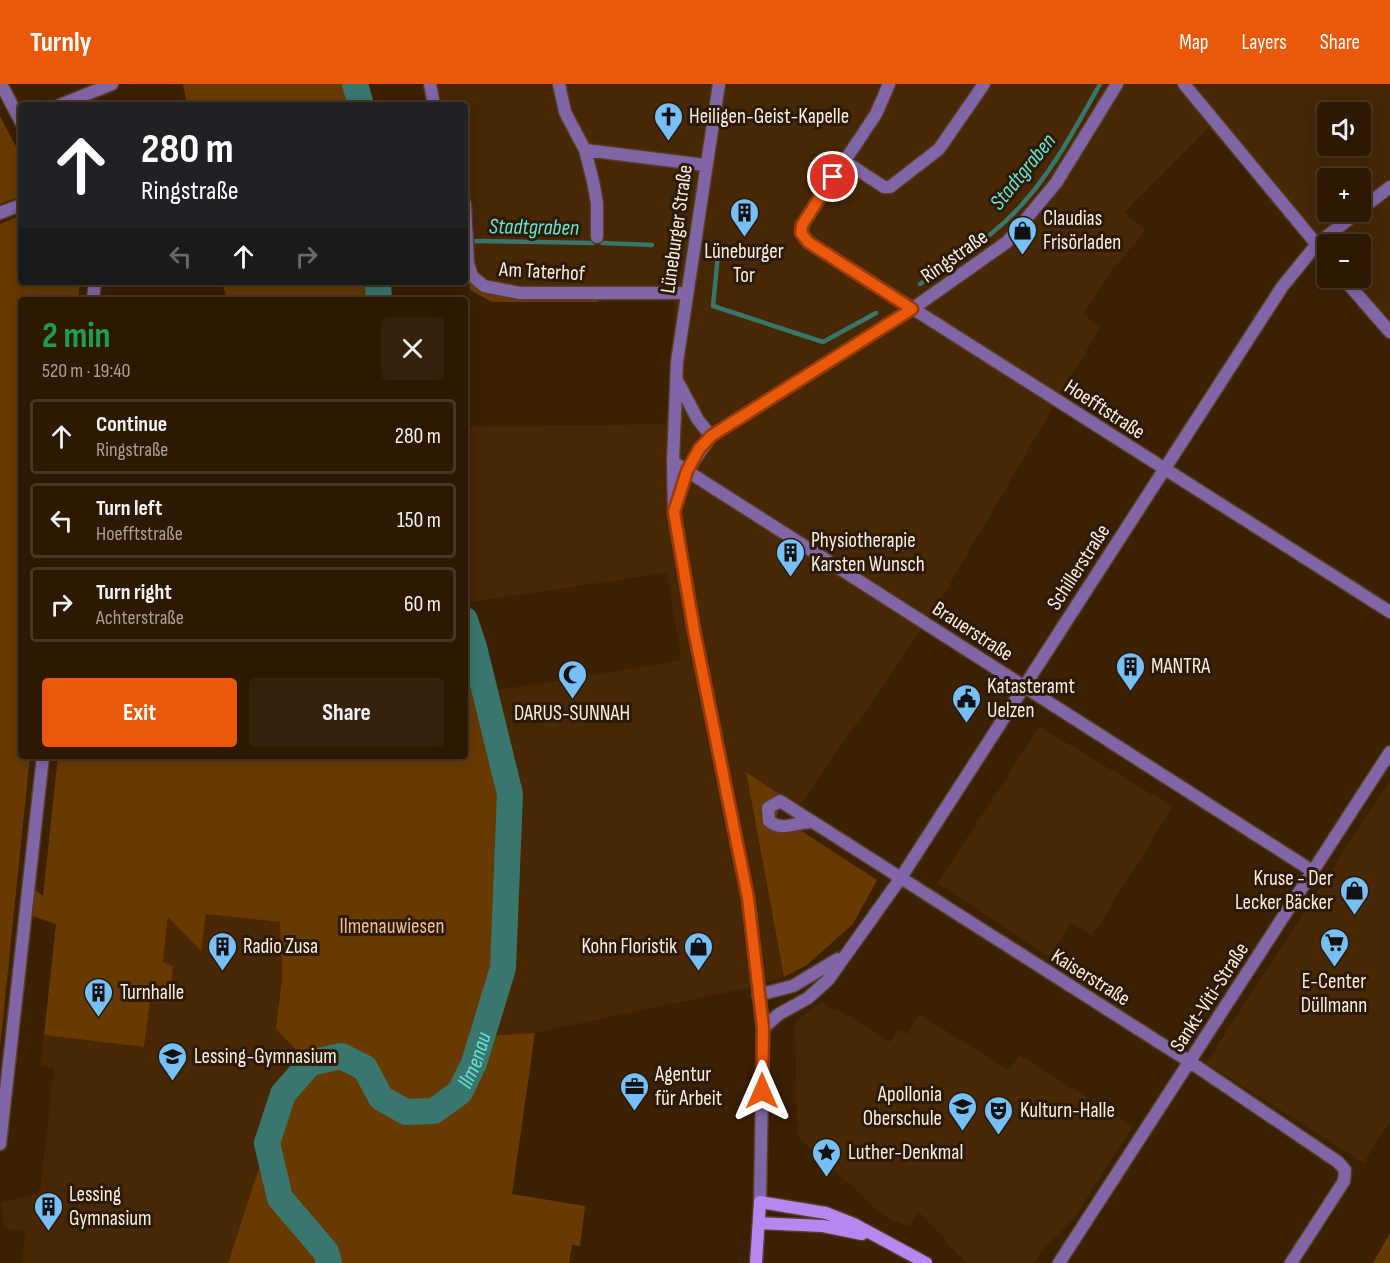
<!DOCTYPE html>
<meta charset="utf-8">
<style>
body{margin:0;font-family:"Sofia Sans Condensed",sans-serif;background:#35210c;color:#f1f3f6;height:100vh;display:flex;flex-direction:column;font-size:22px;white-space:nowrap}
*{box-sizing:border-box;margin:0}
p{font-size:20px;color:#a7a099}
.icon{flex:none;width:33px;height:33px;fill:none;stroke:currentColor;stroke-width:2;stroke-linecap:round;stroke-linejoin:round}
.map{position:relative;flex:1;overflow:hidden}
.drawer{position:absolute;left:18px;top:213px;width:450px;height:462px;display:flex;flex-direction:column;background:#2d1802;border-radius:6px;box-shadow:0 3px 15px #0003,0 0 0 2px #483724}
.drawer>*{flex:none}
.hud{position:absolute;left:18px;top:18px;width:450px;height:183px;border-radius:6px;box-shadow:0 3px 15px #0003,0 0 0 2px #483724;background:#202124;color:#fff;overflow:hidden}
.buttons{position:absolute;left:1317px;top:18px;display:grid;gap:12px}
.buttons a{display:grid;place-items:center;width:54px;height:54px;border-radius:6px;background:#2d1802;box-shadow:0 3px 15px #0003,0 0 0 2px #483724;font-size:30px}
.pin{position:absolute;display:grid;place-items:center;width:51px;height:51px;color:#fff;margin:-26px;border:3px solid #fff;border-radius:50%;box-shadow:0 2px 6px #0007}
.me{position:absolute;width:66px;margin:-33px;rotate:0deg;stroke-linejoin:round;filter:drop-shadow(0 0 4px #0008)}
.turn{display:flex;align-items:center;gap:21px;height:126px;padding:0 24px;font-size:27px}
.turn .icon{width:78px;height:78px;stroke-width:2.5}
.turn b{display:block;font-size:42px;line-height:51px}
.lanes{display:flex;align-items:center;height:57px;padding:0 24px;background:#0003;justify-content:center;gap:30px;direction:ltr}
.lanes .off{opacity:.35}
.round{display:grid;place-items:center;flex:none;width:63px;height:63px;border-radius:6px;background:#35210c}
.headline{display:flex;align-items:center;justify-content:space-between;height:102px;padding:0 24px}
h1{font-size:36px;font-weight:700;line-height:45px;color:#1e9e55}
.action{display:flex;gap:12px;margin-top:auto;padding:12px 24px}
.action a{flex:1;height:69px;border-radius:6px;background:#ea580c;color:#fff;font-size:24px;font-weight:700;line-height:69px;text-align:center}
.action a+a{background:#35210c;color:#f1f3f6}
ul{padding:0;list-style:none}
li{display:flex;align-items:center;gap:18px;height:75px;margin:0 12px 9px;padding:0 12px;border:3px solid #483724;border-radius:6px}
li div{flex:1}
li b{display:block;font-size:22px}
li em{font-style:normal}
header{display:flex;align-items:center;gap:36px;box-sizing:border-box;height:84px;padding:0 30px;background:#ea580c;color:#fff}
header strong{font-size:28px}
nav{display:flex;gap:33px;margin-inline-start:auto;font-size:21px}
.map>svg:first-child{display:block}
.built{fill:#472704;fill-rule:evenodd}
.green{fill:#683a00}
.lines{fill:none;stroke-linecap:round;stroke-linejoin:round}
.stream{stroke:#39776e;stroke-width:4.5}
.river{stroke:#39776e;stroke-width:26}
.minor-casing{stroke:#573d21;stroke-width:15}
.secondary-casing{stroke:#573d21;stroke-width:15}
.minor{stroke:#8166a7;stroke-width:12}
.secondary{stroke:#b587f0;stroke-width:12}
.route-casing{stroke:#983908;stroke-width:15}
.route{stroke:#ea580c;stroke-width:10}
.labels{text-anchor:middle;stroke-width:6;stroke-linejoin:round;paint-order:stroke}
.poi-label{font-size:21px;fill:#faede2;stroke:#2c1a09;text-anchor:start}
.street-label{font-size:21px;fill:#faede2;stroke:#2c1a09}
.park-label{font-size:21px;fill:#efbf95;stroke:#2c1a09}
.water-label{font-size:22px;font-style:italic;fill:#64e6d4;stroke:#2c1a09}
</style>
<header>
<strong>Turnly</strong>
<nav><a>Map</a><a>Layers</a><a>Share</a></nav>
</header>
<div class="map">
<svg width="1390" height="1179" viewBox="0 0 1390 1179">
<rect width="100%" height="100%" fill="#3c2002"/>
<!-- built -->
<path class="built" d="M432,0H1390V243L1345,194H1360V160H1328L1327,174L1208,44L1124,129L1146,146L1110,189L1082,230L1101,242L931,532L801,720L782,712L746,689L784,893L743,905L535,949L482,953L503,884L510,710L486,608L681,576L667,489L465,519V343L666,340L676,206L499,204L475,191L468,119L465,109V21H436ZM1328,28H1360V62H1328ZM1328,94H1360V128H1328Z
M1040,643L1173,723L1092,852L1071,838L1049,873L937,799Z
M1390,696V1036L1364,1079L1206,979Z
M206,830L280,838L282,893L278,918L310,979L283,1010L228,1179H22L25,1147L4,1144L1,1119L40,1108L54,984L40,982L44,951L144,963L150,917L168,919L163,879L168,832L200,866Z
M822,918L834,926L836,924L890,958L898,945L907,950L920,930L1009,987L1019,971L1133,1042L1072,1137L1042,1166L1034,1179H966L919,1128L908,1143L881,1130L797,1051L795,937Z"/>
<!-- green -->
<path class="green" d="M183,0H360L365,21H187Z
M0,32L21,72V112L0,120Z
M21,131V198H79V216H21V672H30L0,964V140Z
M467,186L484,205L602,214L597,218H492L470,206Z
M222,198H378L379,216H227Z
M465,536L474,563L510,710L503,884L483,952L535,949L512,1110L585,1122L580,1162L572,1161L569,1179H228L283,1010L309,979L276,945L282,893L280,838L206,830L201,867L168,833L163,878L173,882L169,919L150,918L144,963L44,951L56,840L32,832L35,806L43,812L58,672H465Z
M746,688L782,712L776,737L803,748L877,796L853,840L807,881L784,893Z
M1390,1149V1179H1373Z"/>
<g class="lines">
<!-- stream -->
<path class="stream" d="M474,157L593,159
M602,159L652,161
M715,169L718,170L713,222L823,258L876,229
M920,200C952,178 985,158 1013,130C1049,94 1075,45 1100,0"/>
<!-- river -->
<g class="river">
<path d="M355,0L361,21"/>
<path d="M378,198L379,216"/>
<path id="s1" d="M329,1179L326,1168L280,1114L267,1059L283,1010L310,979L341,972L365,984L381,1014L406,1028L434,1027L460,1008L474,979L503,884L510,710L474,563L465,536"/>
</g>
<defs>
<path id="minor" d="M1,0L21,38
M430,0L434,21
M559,0L565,28L585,66L593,97L597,119V153
M719,0L677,278L673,378L674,428L694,546L748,814L754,863L763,944L760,1118
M889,0L876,30L802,141V149L808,158L1390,528
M1184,0L1328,174
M60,21L112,0
M585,66L705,81
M844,77L884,103H890L939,65L984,0
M465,120L468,179L472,192L484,202L520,209H686
M1360,126L1390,103
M0,129L21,121
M1343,194L1390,248
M93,216L95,198
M679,300L698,336L711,352
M673,378L1314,788
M677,418L687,387L711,352L912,225L1007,158L1056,99L1117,0
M811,738C795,738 783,748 769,737L768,724L780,717L1190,978L1338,1078L1345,1086L1344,1097L1291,1179
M758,911L793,902L838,875
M763,944L779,930L808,914L828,896L900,795L1282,203L1317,160L1358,128
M0,1060L43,672
M1059,1179L1390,668"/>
<path id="secondary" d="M759,1139L823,1142L862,1150
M756,1179L760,1118L826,1129L854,1140L926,1179"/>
</defs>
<!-- minor casing -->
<use href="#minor" class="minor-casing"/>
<!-- secondary casing -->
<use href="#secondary" class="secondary-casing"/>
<!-- minor -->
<use href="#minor" class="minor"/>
<!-- secondary -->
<use href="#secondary" class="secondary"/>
</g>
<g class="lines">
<defs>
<path id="route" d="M762,1007L763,944L748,814L694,546L674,428L687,387L699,365L711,352L912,225L808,158L801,149L802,141L833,93"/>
</defs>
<!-- route casing -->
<use href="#route" class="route-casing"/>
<!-- route -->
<use href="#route" class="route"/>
</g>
<!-- icons -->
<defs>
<symbol id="church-pin" viewBox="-11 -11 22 30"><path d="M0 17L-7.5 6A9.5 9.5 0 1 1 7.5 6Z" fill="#77c0f7" stroke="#2c1a09"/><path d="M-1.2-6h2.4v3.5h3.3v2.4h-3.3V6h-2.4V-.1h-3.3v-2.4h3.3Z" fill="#111"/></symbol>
<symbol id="building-pin" viewBox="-11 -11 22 30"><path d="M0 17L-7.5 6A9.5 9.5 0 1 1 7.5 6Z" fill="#77c0f7" stroke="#2c1a09"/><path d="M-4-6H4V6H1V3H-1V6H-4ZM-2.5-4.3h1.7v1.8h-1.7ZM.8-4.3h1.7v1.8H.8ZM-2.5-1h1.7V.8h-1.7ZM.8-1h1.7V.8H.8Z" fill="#111"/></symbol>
<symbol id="shop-pin" viewBox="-11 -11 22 30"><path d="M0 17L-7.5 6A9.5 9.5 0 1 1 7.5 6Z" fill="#77c0f7" stroke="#2c1a09"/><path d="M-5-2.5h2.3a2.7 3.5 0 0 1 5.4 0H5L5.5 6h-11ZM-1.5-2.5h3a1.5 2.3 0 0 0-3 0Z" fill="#111"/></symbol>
<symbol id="mosque-pin" viewBox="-11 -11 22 30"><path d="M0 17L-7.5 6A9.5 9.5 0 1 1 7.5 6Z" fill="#77c0f7" stroke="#2c1a09"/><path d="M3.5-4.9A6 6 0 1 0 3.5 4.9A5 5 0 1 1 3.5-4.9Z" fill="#111"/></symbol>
<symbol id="civic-pin" viewBox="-11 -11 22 30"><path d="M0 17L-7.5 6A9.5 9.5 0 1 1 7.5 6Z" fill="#77c0f7" stroke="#2c1a09"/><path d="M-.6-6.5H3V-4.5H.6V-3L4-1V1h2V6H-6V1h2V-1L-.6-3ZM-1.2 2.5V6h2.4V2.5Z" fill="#111"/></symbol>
<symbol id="supermarket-pin" viewBox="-11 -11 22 30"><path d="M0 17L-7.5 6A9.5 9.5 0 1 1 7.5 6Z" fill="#77c0f7" stroke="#2c1a09"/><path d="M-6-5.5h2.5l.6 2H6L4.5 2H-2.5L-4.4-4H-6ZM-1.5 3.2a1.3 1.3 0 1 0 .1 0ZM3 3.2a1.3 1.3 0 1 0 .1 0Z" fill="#111"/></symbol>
<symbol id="school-pin" viewBox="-11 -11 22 30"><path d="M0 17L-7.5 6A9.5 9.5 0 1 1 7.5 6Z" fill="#77c0f7" stroke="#2c1a09"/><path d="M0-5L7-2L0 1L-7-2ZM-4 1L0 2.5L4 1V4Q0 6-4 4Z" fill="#111"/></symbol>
<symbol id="office-pin" viewBox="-11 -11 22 30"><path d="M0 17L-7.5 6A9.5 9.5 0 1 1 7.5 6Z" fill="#77c0f7" stroke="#2c1a09"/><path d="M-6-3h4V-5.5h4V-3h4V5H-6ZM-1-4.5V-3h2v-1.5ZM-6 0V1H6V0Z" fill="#111"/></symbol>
<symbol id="theatre-pin" viewBox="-11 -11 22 30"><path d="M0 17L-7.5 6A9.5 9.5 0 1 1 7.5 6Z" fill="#77c0f7" stroke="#2c1a09"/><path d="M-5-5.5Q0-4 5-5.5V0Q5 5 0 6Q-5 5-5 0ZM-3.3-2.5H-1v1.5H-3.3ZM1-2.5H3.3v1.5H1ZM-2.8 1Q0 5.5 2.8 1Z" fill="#111"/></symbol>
<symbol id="sight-pin" viewBox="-11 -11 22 30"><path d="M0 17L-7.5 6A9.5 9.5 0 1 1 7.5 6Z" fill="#77c0f7" stroke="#2c1a09"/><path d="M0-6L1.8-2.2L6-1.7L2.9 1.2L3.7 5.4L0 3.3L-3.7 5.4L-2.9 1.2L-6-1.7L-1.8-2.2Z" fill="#111"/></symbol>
</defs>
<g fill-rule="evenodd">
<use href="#church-pin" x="652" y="16" width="33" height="45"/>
<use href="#building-pin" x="728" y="112" width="33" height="45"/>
<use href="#shop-pin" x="1006" y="130" width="33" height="45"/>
<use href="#building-pin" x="774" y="452" width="33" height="45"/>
<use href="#building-pin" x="1114" y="566" width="33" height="45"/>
<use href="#mosque-pin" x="556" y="574" width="33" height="45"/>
<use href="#civic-pin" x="950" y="598" width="33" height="45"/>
<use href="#shop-pin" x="1338" y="790" width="33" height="45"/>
<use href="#supermarket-pin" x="1318" y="842" width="33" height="45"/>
<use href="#building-pin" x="206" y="846" width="33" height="45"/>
<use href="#shop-pin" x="682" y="846" width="33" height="45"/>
<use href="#building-pin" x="82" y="892" width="33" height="45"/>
<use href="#school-pin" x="156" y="956" width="33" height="45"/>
<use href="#office-pin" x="618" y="986" width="33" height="45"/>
<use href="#school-pin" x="946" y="1006" width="33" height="45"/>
<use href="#theatre-pin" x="982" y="1010" width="33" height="45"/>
<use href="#sight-pin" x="810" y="1052" width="33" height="45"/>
<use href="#building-pin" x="32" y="1106" width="33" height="45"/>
</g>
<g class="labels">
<!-- poi labels -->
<g class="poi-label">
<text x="689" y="39">Heiligen-Geist-Kapelle</text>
<text x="1043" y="141">Claudias<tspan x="1043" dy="24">Frisörladen</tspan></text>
<text x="744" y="174" text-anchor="middle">Lüneburger<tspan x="744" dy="24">Tor</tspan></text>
<text x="811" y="463">Physiotherapie<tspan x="811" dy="24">Karsten Wunsch</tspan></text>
<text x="1151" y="589">MANTRA</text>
<text x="987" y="609">Katasteramt<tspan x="987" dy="24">Uelzen</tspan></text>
<text x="572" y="636" text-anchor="middle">DARUS-SUNNAH</text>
<text x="1333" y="801" text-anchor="end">Kruse - Der<tspan x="1333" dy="24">Lecker Bäcker</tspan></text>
<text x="243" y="869">Radio Zusa</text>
<text x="677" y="869" text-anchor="end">Kohn Floristik</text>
<text x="1334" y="904" text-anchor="middle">E-Center<tspan x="1334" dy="24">Düllmann</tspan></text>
<text x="120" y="915">Turnhalle</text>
<text x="194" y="979">Lessing-Gymnasium</text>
<text x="655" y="997">Agentur<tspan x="655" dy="24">für Arbeit</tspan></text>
<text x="942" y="1017" text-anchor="end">Apollonia<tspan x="942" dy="24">Oberschule</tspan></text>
<text x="1020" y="1033">Kulturn-Halle</text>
<text x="848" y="1075">Luther-Denkmal</text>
<text x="69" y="1117">Lessing<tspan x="69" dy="24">Gymnasium</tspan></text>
</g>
<!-- street labels -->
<g class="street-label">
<text transform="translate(676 145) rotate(-82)" y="7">Lüneburger Straße</text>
<text transform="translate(954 172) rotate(-35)" y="7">Ringstraße</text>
<text transform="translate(542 187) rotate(3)" y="7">Am Taterhof</text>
<text transform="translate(1105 325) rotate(33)" y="7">Hoefftstraße</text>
<text transform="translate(1078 483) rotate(-57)" y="7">Schillerstraße</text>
<text transform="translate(973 547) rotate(33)" y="7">Brauerstraße</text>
<text transform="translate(1091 893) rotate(32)" y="7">Kaiserstraße</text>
<text transform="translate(1209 913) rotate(-57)" y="7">Sankt-Viti-Straße</text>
</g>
<!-- park labels -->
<g class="park-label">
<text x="392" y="849">Ilmenauwiesen</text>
</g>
<!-- water labels -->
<g class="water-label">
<text transform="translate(1022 87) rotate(-51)" y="8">Stadtgraben</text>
<text transform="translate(534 142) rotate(1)" y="8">Stadtgraben</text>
<text dy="8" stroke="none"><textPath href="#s1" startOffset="448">Ilmenau</textPath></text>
</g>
</g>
</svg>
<div class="buttons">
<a><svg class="icon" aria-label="sound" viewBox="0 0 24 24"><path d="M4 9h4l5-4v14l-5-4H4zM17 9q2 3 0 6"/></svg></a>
<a>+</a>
<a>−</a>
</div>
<div class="pin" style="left:833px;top:93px;background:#d93025"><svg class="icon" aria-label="arrive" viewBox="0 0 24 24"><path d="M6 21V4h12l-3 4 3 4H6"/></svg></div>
<svg class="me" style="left:762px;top:1007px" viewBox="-20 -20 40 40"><path d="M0-17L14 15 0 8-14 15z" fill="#ea580c" stroke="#fff" stroke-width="4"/></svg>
<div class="hud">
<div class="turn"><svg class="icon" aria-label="ahead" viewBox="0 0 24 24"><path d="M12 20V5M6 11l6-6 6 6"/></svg><div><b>280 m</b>Ringstraße</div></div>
<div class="lanes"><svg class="icon off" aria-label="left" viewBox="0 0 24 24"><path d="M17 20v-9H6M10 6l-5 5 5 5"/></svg><svg class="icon" aria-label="ahead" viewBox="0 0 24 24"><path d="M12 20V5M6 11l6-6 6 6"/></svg><svg class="icon off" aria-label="right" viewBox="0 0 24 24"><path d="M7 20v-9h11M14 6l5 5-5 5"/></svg></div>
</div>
<section class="drawer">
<div class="headline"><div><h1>2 min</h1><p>520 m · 19:40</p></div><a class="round"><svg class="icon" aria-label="close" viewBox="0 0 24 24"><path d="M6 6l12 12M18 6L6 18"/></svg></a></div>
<ul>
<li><svg class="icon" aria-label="ahead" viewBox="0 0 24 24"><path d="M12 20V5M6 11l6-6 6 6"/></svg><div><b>Continue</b><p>Ringstraße</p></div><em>280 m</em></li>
<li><svg class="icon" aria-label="left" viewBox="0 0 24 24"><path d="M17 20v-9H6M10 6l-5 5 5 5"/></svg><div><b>Turn left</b><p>Hoefftstraße</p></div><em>150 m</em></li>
<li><svg class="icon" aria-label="right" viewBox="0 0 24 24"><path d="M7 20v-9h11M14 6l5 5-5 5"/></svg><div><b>Turn right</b><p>Achterstraße</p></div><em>60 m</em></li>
</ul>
<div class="action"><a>Exit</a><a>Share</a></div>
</section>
</div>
